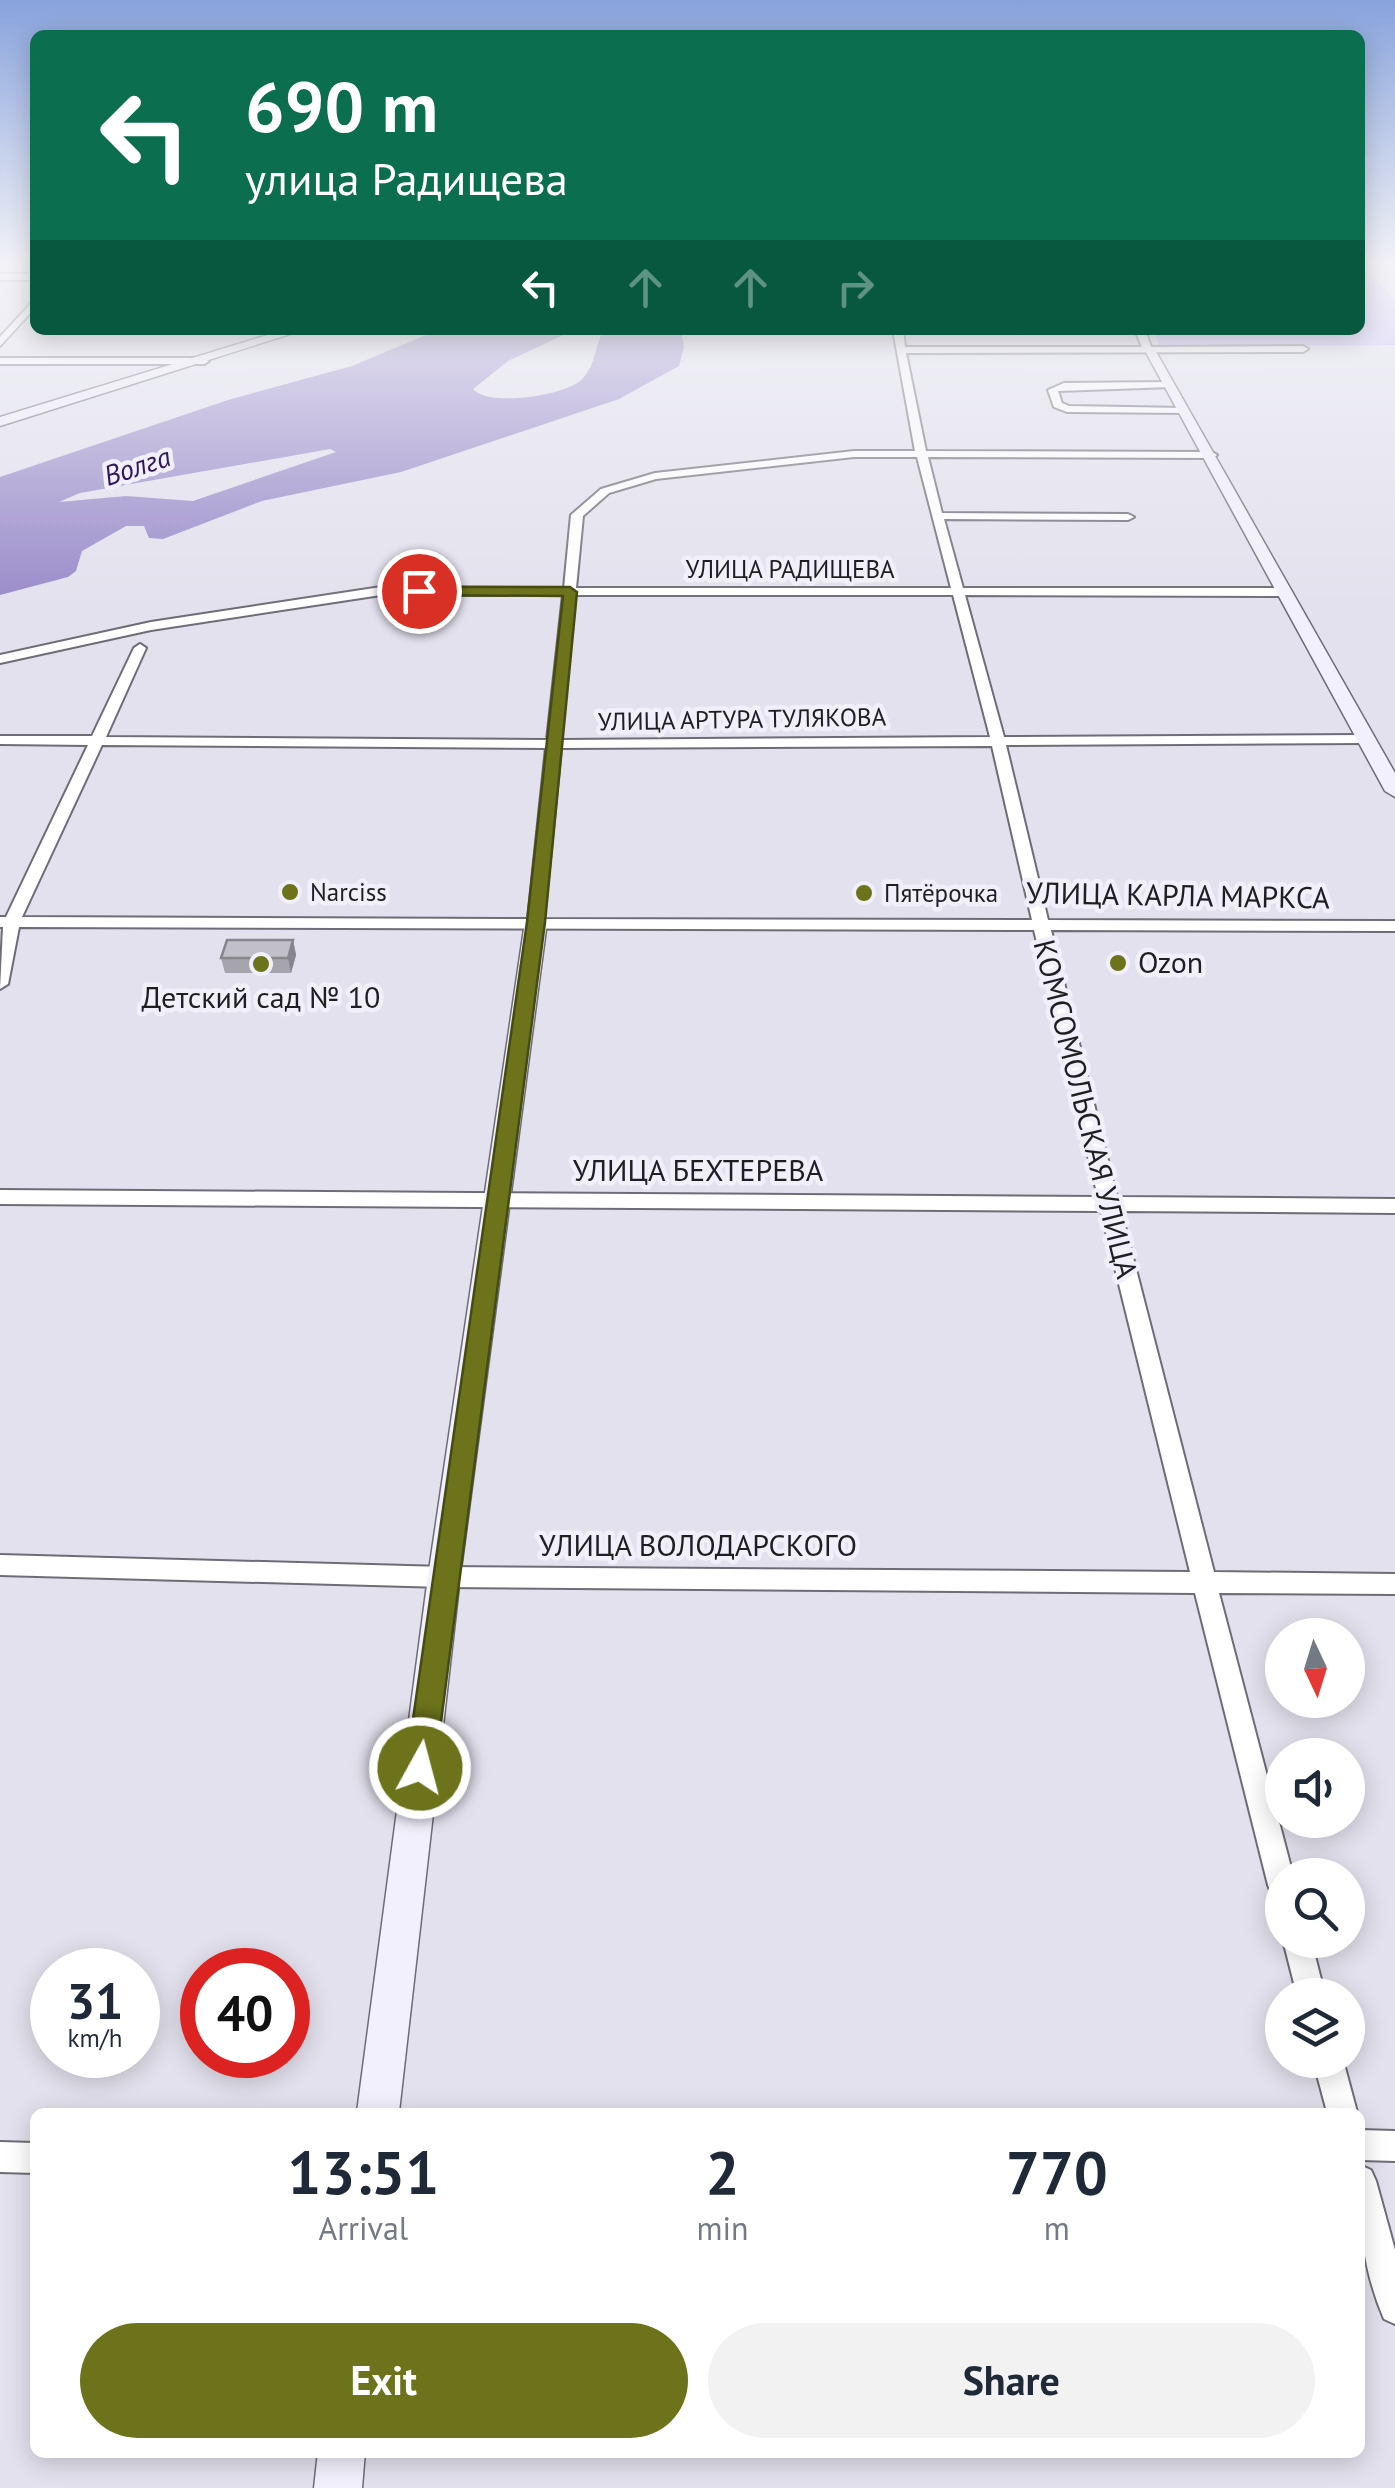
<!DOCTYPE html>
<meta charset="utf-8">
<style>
body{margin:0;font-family:"PT Sans",sans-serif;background:#f2f2f3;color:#1f2937;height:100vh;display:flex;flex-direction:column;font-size:38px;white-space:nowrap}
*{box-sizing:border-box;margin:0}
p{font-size:32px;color:#747a83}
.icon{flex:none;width:55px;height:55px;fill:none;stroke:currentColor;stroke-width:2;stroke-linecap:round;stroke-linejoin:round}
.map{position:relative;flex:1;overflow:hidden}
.panel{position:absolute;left:30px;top:2108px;width:1335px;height:350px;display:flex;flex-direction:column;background:#fff;border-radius:15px;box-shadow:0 5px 25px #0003}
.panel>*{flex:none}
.banner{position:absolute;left:30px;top:30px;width:1335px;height:305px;border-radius:15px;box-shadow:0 5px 25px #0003;background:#0b6e4f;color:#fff;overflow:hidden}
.needle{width:65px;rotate:176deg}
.fabs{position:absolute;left:1265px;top:1618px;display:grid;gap:20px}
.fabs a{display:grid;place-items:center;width:100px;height:100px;border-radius:50%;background:#fff;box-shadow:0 5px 25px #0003;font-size:50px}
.speed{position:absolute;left:30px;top:1948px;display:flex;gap:20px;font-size:50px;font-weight:700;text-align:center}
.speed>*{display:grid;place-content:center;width:130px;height:130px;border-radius:50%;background:#fff;box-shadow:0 5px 25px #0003;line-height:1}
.speed small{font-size:25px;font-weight:400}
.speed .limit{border:15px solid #d22;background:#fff;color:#111}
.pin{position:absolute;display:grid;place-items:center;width:85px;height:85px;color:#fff;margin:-42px;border:5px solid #fff;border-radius:50%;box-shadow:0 2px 10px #0007}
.me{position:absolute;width:110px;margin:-55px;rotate:7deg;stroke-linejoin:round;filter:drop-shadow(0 0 8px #0008)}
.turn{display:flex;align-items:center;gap:35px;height:210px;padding:0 50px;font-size:45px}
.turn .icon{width:130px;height:130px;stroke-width:2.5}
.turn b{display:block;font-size:70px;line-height:85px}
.lanes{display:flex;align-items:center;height:95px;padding:0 50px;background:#0003;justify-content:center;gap:50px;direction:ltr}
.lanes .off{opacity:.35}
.eta{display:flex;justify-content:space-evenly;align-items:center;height:170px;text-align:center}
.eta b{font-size:60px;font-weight:800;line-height:70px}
.cta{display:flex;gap:20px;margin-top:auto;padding:20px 50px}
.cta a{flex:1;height:115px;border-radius:60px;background:#6c731b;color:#fff;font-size:40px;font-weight:800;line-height:115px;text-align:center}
.cta a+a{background:#f2f2f3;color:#1f2937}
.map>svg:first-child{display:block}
.green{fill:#c9bbfd}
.water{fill:#988ac9;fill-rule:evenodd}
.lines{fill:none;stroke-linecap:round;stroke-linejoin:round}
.street-casing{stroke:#6e6c76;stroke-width:4}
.secondary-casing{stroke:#6e6c76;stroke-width:3}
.street{fill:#fff;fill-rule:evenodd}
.secondary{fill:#f2f0fc;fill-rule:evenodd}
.wall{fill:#a6a4ad}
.shaded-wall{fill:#87868d}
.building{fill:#c1bfc9;stroke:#87868d;stroke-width:2.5}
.route{fill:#6c731b;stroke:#464b12;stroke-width:2.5}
.poi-dot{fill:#6c731b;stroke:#f1effa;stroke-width:4}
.labels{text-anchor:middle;stroke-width:9;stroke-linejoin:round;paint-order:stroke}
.far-street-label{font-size:25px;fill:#1f1e22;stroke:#f1effa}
.far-poi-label{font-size:25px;fill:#1f1e22;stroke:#f1effa;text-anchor:start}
.far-water-label{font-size:28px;font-style:italic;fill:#311660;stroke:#f1effa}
.street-label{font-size:30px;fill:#1f1e22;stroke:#f1effa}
.poi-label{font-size:30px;fill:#1f1e22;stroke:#f1effa;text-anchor:start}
</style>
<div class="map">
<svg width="1395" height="2488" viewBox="0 0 1395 2488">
<rect width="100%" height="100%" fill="#e3e1ed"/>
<!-- green -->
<path class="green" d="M1360,259L1395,301V345L1160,347L1153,330H1360Z"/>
<!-- water -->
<path class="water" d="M438,330H574L508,361L473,389C487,407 562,396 580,381C596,368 594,346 604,330H681L684,347L679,366L619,399L401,472L262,501L163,539L149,538L144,526H126L82,551L76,571L68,577L0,595V477L228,400L352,366ZM330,449L336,452L193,501L126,496L59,502L80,493Z"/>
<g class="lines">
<defs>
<path id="street" d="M0,274H35V280H0Z
M35,299V308L0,346V337Z
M893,330H903L905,347H1142L1135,330H1145L1151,347L1303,346L1308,349L1303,352L906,353L926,451L1212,452L1217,455L1212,458L928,457L942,513L1128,514L1134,517L1128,520L944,519L963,588H1281L1287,592L1281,596L965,595L1004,737L1365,735L1372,739L1365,743L1006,745L1048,920L1395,921V931L1051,930L1117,1197L1395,1199V1213L1121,1211L1214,1572L1395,1574V1594L1219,1593L1293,1875H1282V1899L1272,1895L1268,1885L1195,1593L444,1587L0,1575V1555L444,1567L1190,1572L1101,1211L0,1204V1190L1098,1197L1034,930L19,927L8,984L0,989L3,927H0V917H6L88,745L0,744V736H92L134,648L140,644L146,648L106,737L547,740L563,595H381L151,630L0,663V655L151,622L381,587L564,588L571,515L601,489L655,473L854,451H915ZM854,457H917L951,588H576L583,516L609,493L656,479ZM575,595H953L990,737L561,740ZM102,745L546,748L528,919L22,917ZM992,746L1032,920L544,919L561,748Z
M0,358H204L209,361L204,364H0Z
M1168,382L1172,387L1058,391L1062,403L1069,406L1185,408L1189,413L1067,412L1054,407L1048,390L1064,383Z
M1283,1940H1311L1325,1995H1297Z
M1313,2060H1343L1357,2112H1327Z
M1360,2130L1395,2131V2161L1360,2160Z
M0,2142L35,2143V2173L0,2172Z
M1360,2165L1371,2170L1376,2181L1395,2250V2324L1384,2319C1361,2265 1360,2223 1360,2165Z"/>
<path id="secondary" d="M284,330H303L0,426V417Z
M1143,347L1155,350L1395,773V797L1385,791Z
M536,915L547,922L460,1577L399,2112H357L428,1577L525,922Z
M318,2452H365L362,2488H314Z"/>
</defs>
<!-- street casing -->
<use href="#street" class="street-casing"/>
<!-- secondary casing -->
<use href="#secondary" class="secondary-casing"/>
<!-- street -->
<use href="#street" class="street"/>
<!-- secondary -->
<use href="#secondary" class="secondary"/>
</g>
<!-- wall -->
<path class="wall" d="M293,940L296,955L291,973H225L221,958Z"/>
<!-- shaded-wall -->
<path class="shaded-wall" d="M293,940L296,955L291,973L288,958Z"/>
<!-- building -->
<path class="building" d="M227,940H293L288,958H221Z"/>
<!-- sky -->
<linearGradient id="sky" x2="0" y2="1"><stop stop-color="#88a3dc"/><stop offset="0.43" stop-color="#f2f2f7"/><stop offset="1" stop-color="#f2f2f7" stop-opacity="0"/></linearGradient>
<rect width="1395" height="607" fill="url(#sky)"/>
<!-- route -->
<path class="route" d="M570,587L577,592L545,922L435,1768L431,1778L420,1782L410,1778L406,1768L527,922L563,596L419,595L412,591L419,587Z"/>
<!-- markers -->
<g class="poi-dot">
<circle cx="290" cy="892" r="10"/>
<circle cx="864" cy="893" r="10"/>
<circle cx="1118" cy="963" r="10"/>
<circle cx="261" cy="964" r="10"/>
</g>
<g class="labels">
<!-- far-street labels -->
<g class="far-street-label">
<text x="790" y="578">УЛИЦА РАДИЩЕВА</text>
<text transform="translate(742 719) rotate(-1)" y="9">УЛИЦА АРТУРА ТУЛЯКОВА</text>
</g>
<!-- far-poi labels -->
<g class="far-poi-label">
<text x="310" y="901">Narciss</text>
<text x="884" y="902">Пятёрочка</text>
</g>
<!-- far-water labels -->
<g class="far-water-label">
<text transform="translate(137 466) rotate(-18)" y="10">Волга</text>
</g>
<!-- street labels -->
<g class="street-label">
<text transform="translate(1178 896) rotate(1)" y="10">УЛИЦА КАРЛА МАРКСА</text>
<text transform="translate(1085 1109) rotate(76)" y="10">КОМСОМОЛЬСКАЯ УЛИЦА</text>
<text x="698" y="1181">УЛИЦА БЕХТЕРЕВА</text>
<text x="698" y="1556">УЛИЦА ВОЛОДАРСКОГО</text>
</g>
<!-- poi labels -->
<g class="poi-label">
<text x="1138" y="973">Ozon</text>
<text x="261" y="1008" text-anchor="middle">Детский сад № 10</text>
</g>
</g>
</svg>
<div class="fabs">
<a><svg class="needle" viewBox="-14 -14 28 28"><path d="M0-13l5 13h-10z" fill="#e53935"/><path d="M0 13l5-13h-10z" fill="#747a83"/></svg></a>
<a><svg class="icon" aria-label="sound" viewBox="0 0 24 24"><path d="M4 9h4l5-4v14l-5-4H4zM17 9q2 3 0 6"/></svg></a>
<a><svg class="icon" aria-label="search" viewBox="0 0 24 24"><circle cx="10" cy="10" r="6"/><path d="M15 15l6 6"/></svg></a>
<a><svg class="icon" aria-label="layers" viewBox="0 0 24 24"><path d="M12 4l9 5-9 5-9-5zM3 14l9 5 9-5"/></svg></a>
</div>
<div class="speed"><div>31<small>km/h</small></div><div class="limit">40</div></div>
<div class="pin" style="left:419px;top:591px;background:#d93025"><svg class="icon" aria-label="arrive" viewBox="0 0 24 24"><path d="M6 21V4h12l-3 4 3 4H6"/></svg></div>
<svg class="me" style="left:420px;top:1768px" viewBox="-20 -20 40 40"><circle r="17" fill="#6c731b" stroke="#fff" stroke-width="3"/><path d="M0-11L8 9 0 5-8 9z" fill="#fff"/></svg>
<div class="banner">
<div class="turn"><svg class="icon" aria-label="left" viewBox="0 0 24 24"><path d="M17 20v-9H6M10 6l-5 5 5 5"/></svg><div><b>690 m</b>улица Радищева</div></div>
<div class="lanes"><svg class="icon" aria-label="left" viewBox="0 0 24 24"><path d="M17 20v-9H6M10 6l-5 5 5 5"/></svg><svg class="icon off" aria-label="ahead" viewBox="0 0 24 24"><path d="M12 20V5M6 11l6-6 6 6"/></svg><svg class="icon off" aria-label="ahead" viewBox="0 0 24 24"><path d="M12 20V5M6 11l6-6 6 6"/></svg><svg class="icon off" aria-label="right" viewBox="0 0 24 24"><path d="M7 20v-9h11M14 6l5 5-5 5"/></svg></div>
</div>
<section class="panel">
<div class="eta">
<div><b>13:51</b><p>Arrival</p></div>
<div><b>2</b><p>min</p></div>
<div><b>770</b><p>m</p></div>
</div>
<div class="cta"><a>Exit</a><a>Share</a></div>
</section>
</div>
